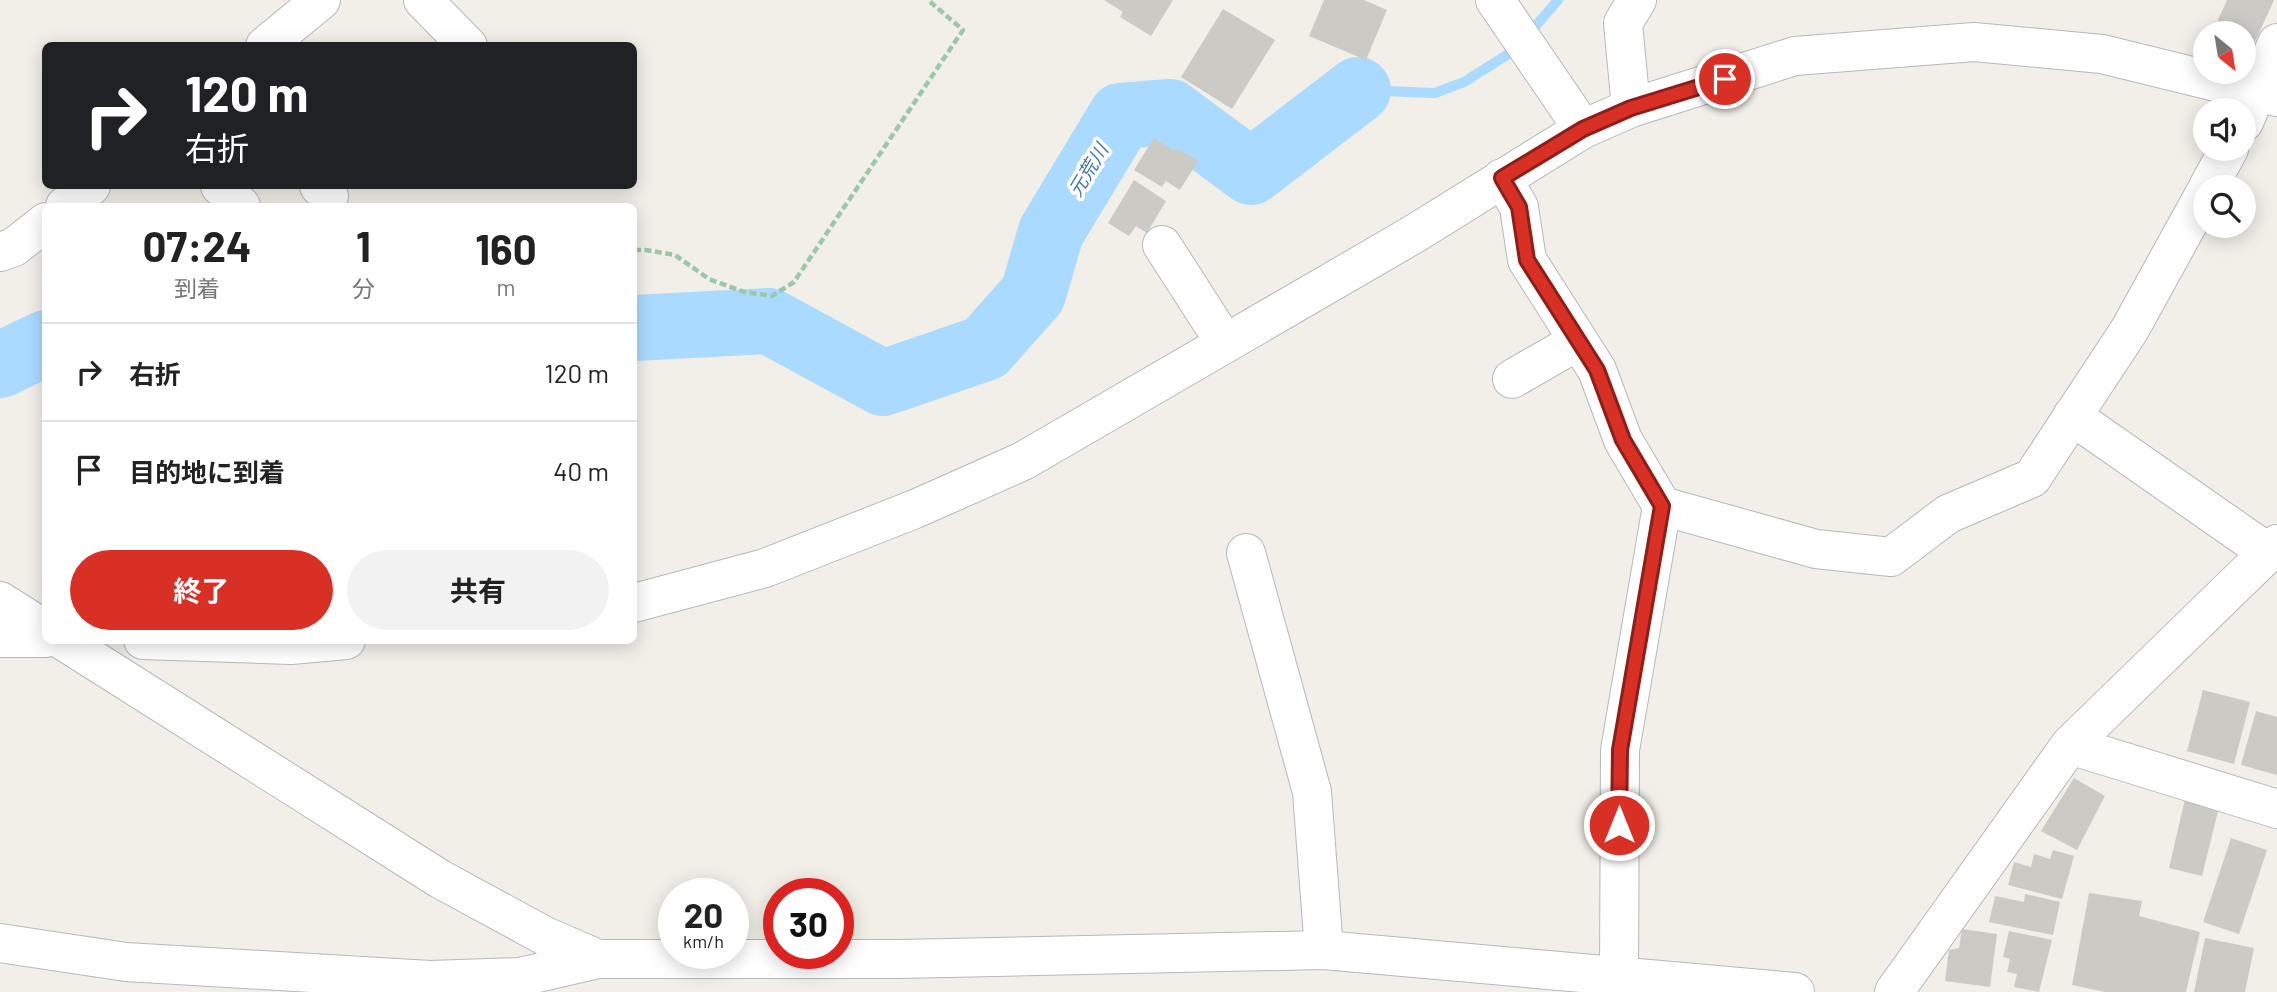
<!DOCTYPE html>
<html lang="ja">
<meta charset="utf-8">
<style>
body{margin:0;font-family:Barlow,"Noto Sans JP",sans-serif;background:#f2f2f2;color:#222;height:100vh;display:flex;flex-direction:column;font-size:26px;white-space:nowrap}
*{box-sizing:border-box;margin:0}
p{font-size:23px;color:#767676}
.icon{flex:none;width:38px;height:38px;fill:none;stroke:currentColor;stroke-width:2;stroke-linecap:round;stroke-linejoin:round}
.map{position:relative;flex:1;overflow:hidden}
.panel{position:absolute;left:42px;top:203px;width:595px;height:441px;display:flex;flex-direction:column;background:#fff;border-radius:10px;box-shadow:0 4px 18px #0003}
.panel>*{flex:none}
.guide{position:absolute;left:42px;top:42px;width:595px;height:147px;border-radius:10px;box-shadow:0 4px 18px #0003;background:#202124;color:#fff;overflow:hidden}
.needle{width:46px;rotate:150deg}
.fabs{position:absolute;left:2193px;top:21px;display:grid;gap:14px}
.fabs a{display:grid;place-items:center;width:63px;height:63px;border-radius:50%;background:#fff;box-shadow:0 4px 18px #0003;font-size:35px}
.speed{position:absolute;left:658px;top:878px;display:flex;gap:14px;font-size:35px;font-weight:700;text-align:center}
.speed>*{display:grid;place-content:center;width:91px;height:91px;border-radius:50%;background:#fff;box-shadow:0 4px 18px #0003;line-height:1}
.speed small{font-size:18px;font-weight:400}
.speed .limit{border:10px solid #d22;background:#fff;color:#111}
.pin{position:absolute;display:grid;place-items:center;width:60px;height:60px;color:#fff;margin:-30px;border:4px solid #fff;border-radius:50%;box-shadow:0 2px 7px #0007}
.me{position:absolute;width:77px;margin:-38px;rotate:0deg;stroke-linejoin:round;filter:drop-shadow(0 0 5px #0008)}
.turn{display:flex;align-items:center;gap:24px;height:147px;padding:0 28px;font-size:32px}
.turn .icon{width:91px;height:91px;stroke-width:2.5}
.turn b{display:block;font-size:49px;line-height:60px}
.eta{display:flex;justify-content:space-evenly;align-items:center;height:119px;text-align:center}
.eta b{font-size:42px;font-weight:700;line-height:49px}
.action{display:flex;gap:14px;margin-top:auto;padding:14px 28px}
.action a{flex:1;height:80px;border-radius:42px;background:#d93025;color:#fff;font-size:28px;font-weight:700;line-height:80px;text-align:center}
.action a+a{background:#f2f2f2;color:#222}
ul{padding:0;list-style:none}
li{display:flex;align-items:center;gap:21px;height:98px;padding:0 28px;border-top:2px solid #e0e0e0}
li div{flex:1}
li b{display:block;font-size:26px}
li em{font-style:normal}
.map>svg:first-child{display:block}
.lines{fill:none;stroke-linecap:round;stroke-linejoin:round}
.stream{stroke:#aadaff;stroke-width:10}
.river{stroke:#aadaff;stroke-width:66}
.building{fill:#cccac5}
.minor-casing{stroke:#b5b8bc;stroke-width:40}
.path{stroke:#9cc7a9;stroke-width:4.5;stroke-dasharray:7 3.5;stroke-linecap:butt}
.minor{stroke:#fff;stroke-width:38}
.route-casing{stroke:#8d1f18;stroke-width:18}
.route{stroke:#d93025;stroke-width:12}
.labels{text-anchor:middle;stroke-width:7;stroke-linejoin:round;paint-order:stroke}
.water-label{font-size:19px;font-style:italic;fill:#4174aa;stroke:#fff}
</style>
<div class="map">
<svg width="2277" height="992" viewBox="0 0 2277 992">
<rect width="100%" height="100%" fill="#f1efe8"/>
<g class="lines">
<!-- stream -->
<path class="stream" d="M1528,35L1558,0
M1358,90L1435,93L1464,82L1518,48"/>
<!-- river -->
<path class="river" d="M634,328L769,321L883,383L985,348L1033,294L1051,232L1121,116L1170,112L1251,172L1358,90
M0,365L46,343"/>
</g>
<!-- building -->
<path class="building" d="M1104,0H1173L1151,36L1120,17L1123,12Z
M1324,0H1364L1387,10L1366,60L1309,36Z
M2227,0H2274L2253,46L2244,42V33H2224L2214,29Z
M1223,9L1275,40L1232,109L1181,77Z
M1154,138L1174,151L1177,148L1198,161L1180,190L1166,181L1162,187L1134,170Z
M1134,180L1166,201L1147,233L1136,226L1129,236L1108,223Z
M2203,690L2250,702L2234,764L2187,751Z
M2256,711L2277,717V775L2241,765Z
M2074,778L2105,796L2077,850L2041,831Z
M2185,799L2219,807L2202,876L2169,868Z
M2231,838L2267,850L2239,934L2203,922Z
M2053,850L2074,856L2062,899L2008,885L2014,862L2031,867L2034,854L2050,859Z
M2089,893L2142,901L2139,916L2200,932L2186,992H2105L2072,985Z
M2025,894L2060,902L2053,935L1989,922L1995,896L2024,902Z
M1962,929L1997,934L1990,987L1945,981L1949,950L1959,948Z
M2009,931L2052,940L2039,992L2014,987L2017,974L2007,972L2010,959L2003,957Z
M2205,938L2254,948L2245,992H2194Z"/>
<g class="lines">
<defs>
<path id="minor" d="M423,0L468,46
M1495,0L1583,129
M265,46L321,0
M1631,108L1623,23L1637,0
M2244,122L2277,43
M1502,178L1519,207L1527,260L1597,370L1623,440L1662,506L1816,549L1891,557L1948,514L2032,478L2130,329L2205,193
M220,186L241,206
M319,186L329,196
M2208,187L2229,149
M65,206L91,186
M1162,245L1225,343
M0,252L14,247L46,222
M1512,379L1578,341
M2072,416L2267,552
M1246,553L1312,792L1324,950
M0,601L46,630
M634,603L765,568L915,509L1023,461L1414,234L1583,129L1631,108L1795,56L1974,42L2102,54L2277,97
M0,638H46
M62,640L440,879L545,936L598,959
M143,640L291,645L346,640
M2070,745L2277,809
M0,943L126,962L430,980L520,977L598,959H900L1324,950L1795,992
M1619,976L1620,750L1662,506
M1894,992L2070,745L2277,544"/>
</defs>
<!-- minor casing -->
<use href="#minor" class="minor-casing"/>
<!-- path -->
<path class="path" d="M634,250H646L675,255L709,279L744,292L772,296L794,282L963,30L928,0"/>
<!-- minor -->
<use href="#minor" class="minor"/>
</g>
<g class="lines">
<defs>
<path id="route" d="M1619,825L1620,750L1662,506L1623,440L1597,370L1527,260L1519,207L1502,178L1583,129L1631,108L1725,79"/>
</defs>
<!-- route casing -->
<use href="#route" class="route-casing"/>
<!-- route -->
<use href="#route" class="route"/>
</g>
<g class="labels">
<!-- water labels -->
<g class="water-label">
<text transform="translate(1088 170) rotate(-59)" y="7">元荒川</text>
</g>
</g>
</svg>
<div class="fabs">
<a><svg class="needle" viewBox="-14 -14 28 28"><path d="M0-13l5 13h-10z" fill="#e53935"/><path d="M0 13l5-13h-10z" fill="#767676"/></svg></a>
<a><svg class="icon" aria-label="sound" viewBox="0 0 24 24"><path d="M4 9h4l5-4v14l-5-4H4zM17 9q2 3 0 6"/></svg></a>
<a><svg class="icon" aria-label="search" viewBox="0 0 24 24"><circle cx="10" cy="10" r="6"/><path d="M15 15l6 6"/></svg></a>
</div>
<div class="speed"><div>20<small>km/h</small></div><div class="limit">30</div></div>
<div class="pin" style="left:1725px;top:79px;background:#d93025"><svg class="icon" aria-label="arrive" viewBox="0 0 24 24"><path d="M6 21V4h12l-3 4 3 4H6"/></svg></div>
<svg class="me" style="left:1619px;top:825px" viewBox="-20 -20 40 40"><circle r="17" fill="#d93025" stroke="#fff" stroke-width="3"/><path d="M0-11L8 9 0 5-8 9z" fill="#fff"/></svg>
<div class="guide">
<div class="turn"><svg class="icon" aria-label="right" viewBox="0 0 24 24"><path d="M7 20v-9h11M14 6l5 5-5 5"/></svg><div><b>120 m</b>右折</div></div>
</div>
<section class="panel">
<div class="eta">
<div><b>07:24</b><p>到着</p></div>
<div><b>1</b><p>分</p></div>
<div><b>160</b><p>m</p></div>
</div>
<ul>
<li><svg class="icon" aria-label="right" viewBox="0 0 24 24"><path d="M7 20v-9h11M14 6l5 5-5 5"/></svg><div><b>右折</b></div><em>120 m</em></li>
<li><svg class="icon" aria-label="arrive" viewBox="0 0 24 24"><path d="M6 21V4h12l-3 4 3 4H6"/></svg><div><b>目的地に到着</b></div><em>40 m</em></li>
</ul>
<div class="action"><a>終了</a><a>共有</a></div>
</section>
</div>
